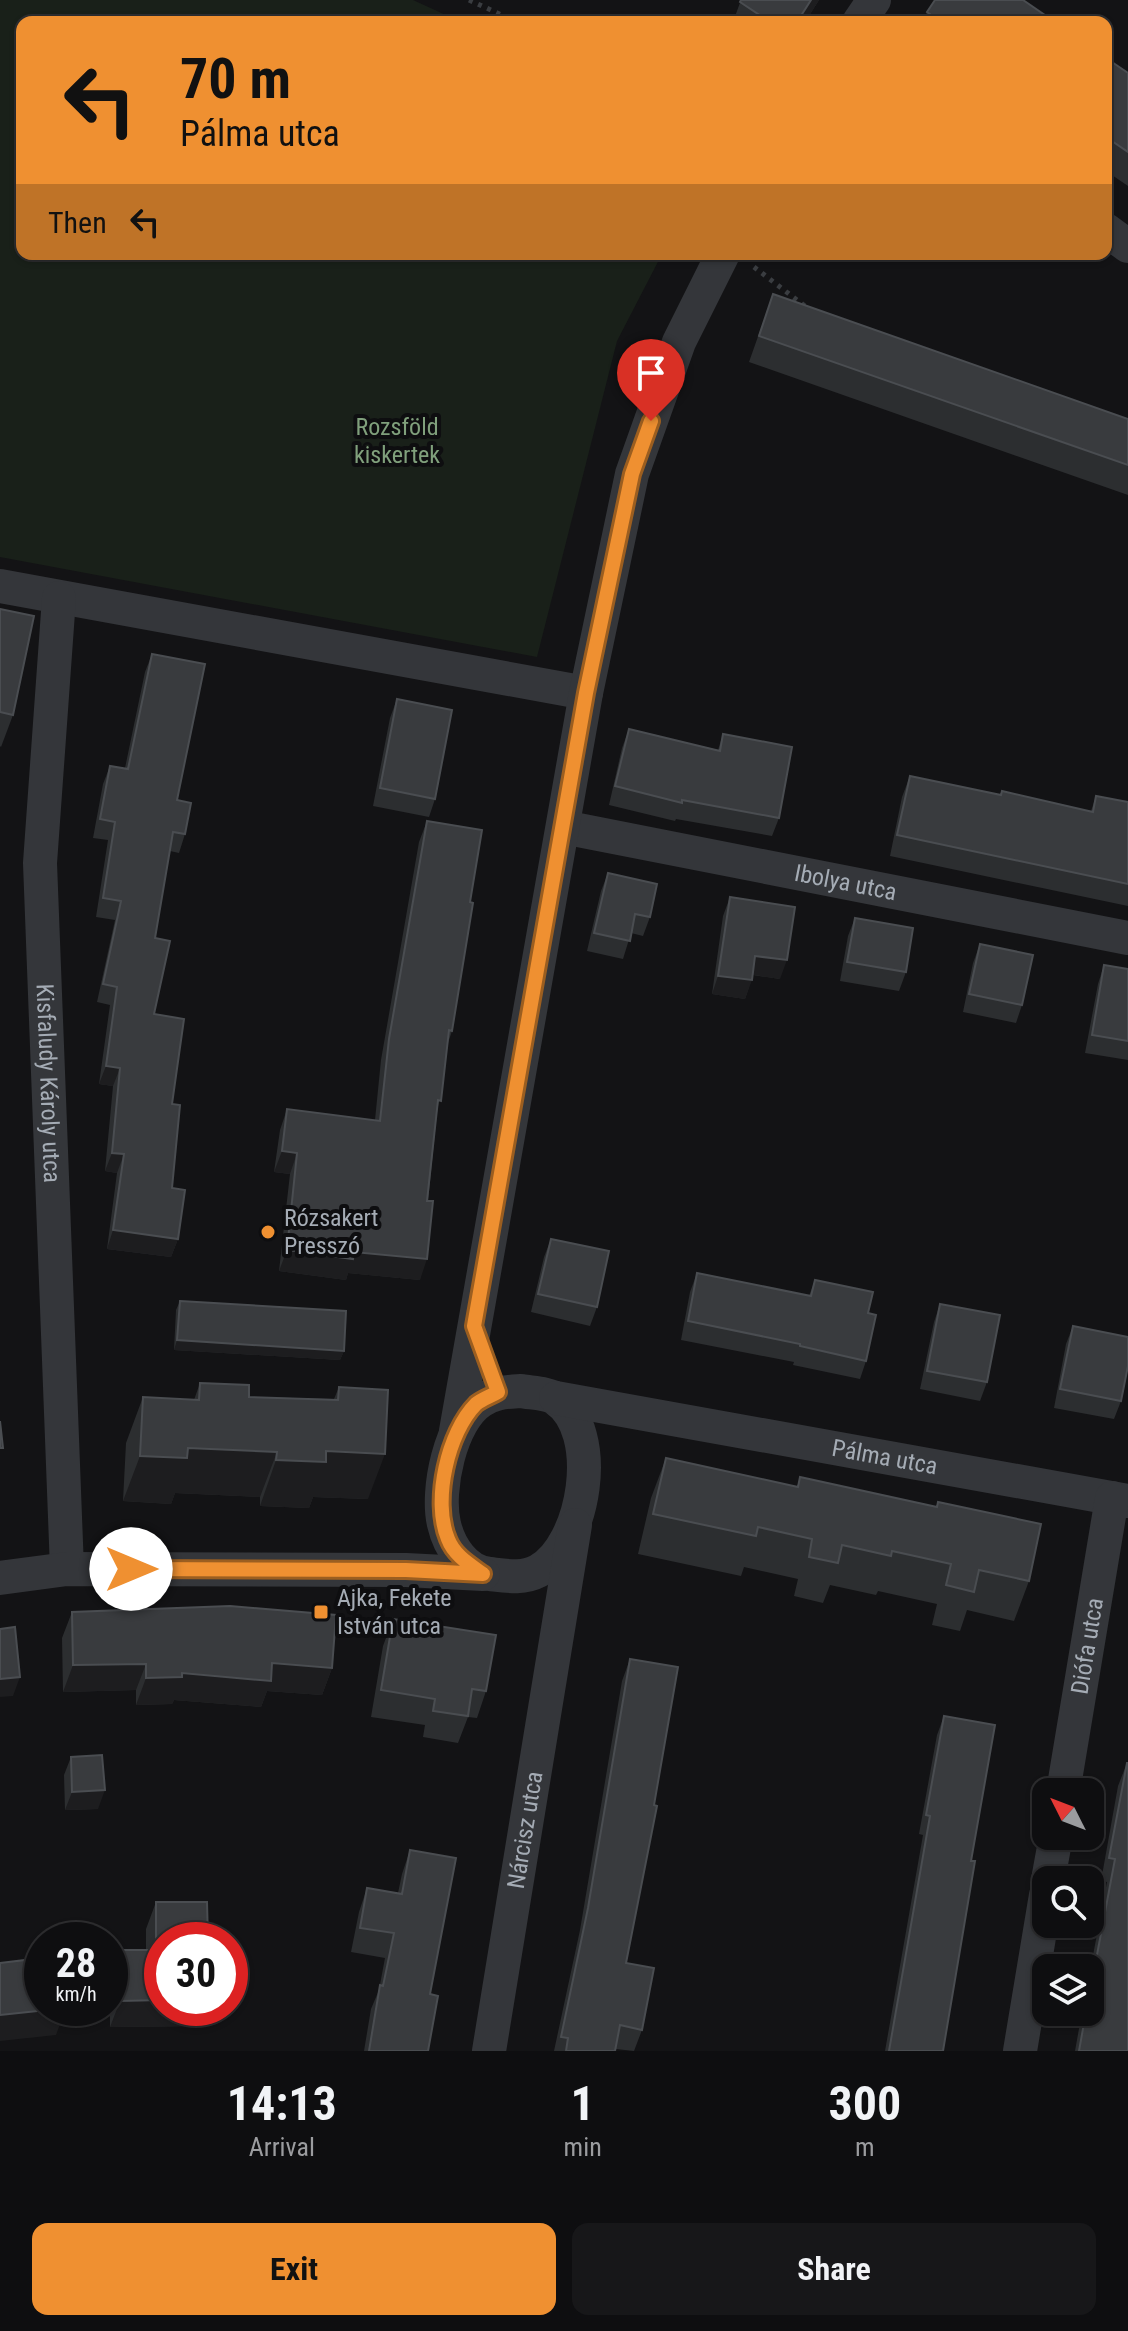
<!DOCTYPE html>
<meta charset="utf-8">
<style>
body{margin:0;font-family:"Roboto Condensed",sans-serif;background:#171719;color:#f1f3f6;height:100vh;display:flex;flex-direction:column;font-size:30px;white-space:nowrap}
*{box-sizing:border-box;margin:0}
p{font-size:26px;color:#9b9c9f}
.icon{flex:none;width:44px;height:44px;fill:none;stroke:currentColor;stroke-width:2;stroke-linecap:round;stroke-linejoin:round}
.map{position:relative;height:2051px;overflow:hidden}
.side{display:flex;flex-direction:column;background:#0e0e10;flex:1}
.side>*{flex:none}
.top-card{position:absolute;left:16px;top:16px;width:1096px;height:244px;border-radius:16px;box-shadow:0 2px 6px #0004,0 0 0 2px #2e2e30;background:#ef9031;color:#111;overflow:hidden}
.needle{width:52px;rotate:312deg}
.fabs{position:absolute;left:1032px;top:1778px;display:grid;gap:16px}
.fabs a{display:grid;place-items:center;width:72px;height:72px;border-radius:16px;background:#0e0e10;box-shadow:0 2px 6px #0004,0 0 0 2px #2e2e30;font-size:40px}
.speed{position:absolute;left:24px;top:1922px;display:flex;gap:16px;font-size:40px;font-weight:700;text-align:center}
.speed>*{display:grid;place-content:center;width:104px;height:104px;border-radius:50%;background:#0e0e10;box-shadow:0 2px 6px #0004,0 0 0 2px #2e2e30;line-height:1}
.speed small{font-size:20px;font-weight:400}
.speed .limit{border:12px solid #d22;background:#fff;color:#111}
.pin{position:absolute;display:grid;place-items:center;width:68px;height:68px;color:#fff;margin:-82px -34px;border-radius:50% 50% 50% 0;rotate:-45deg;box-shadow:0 0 8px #0007}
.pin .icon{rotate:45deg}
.me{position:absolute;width:88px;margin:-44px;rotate:90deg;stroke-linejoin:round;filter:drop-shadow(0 0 6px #0008)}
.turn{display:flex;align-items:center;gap:28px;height:168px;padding:0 32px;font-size:36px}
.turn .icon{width:104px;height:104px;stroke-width:2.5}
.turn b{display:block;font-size:56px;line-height:68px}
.then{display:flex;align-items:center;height:76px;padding:0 32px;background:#0003;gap:16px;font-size:30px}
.eta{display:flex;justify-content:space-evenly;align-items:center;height:136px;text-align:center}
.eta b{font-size:48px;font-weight:700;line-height:56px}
.action{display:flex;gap:16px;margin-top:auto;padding:16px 32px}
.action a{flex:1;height:92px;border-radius:16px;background:#ef9031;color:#111;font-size:32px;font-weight:700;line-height:92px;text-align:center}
.action a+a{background:#171719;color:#f1f3f6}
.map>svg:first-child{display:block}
.green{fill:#192019}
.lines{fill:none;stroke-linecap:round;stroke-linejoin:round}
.path{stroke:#3a3d41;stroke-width:5;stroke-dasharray:4 6;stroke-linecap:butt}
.minor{stroke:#34363a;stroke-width:34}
.wall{fill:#2c2e30}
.shaded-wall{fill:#1d1d1f}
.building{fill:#393b3e;stroke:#4a4d51;stroke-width:2}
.route-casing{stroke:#9b5e20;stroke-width:20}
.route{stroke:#ef9031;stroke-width:14}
.poi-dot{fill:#ef9031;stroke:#0e0e10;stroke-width:3}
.labels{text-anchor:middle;stroke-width:8;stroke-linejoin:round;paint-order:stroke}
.park-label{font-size:24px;fill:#80a07c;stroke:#0e0e10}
.street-label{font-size:24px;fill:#a5acb5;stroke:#0e0e10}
.poi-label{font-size:24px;fill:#a5acb5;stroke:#0e0e10;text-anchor:start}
</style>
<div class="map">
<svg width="1128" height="2051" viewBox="0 0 1128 2051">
<rect width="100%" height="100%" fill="#131315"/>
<!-- green -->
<path class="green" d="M0,0H413L461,22H22V254H662L617,341L537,657L0,557Z"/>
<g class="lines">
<!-- path -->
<path class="path" d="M469,0L517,22
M754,267L806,307"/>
<!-- minor -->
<g class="minor">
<path d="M859,22L874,0"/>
<path d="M1106,230L1128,246"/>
<path d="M0,586L586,693"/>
<path id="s1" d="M59,598L40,863L67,1569"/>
<path id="s2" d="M563,827L1128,938"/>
<path d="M521,1391C531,1393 548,1393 556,1399C604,1431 585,1546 538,1571C523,1579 507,1576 490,1574C465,1572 449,1546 444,1524C436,1491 450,1421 481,1401C494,1392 506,1392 521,1391Z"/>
<path id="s3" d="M556,1398L1128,1501"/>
<path d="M456,1431L586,693L632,474L679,342L723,254"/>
<path d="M0,1578L67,1569L406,1570L483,1574"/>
<path id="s4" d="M1063,1792L1112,1498"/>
<path d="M1048,1880L1056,1836"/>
<path id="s5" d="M489,2051L575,1525"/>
<path d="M1020,2051L1046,1895"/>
</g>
</g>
<!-- wall -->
<path class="wall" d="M741,0H819L805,22H733Z
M927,12L1055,22H923Z
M1106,58L1128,73V186L1106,171Z
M773,294L1128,419V495L749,362Z
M0,609L13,715L1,747L0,746Z
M152,654L177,800L185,834L179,853L170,851L155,938L154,1014L172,1104V1188L178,1239L171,1257L107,1249L117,1173L105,1171L113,1086L99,1084L110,1005L97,1002L115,920L96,917L108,840L93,838L103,784L110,766L125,768L145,672Z
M397,699L435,799L429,817L373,806L390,718Z
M629,729L718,750L723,734L779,818L772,836L676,819L675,821L609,805L622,748Z
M910,776L1000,795L1091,811L1096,796L1128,802V906L890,856L902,797Z
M427,821L470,902L452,1031L448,1043L437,1113L420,1280L348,1273L346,1280L279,1271L290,1174L274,1172L280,1130L287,1109L375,1120L381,1060L419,842Z
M608,873L650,917L643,936L631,933L623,959L587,951L601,891Z
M730,897L780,979L753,975L745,999L712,994L723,916Z
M855,918L906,972L899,991L840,981L848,936Z
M980,944L1022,1005L1016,1023L963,1012L973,963Z
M1104,965L1128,969V1060L1085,1053L1098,984Z
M551,1239L597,1307L590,1326L531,1312L544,1257Z
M697,1273L809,1296L815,1280L868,1313L866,1361L860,1379L793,1365L794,1362L681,1340L690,1292Z
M180,1301L344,1351L340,1360L174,1350L176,1310Z
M940,1304L987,1382L980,1401L920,1389L934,1322Z
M1073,1326L1121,1401L1114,1419L1054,1408L1066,1344Z
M200,1383L249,1397L334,1399L339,1387L368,1499L313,1497L309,1508L260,1506V1497L175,1493L171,1504L123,1501L126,1443L143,1397L194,1400Z
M666,1458L797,1487L800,1477L1029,1581L1014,1621L967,1610L960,1631L932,1625L937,1604L878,1591L876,1595L830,1585L823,1603L794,1596L798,1579L744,1567L741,1576L638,1554L651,1498Z
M72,1612L332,1668L322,1695L267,1691L261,1707L174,1700L172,1704L136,1705V1690L63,1692L62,1638Z
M393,1619L486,1691L477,1718L468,1717L458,1743L423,1737L425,1725L371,1717L383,1646Z
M630,1659L626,1963L642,2030L634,2051L616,2049L615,2051H554L580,1930L622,1681Z
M944,1716L971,1861L943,2051H885L923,1835L919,1834L937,1735Z
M71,1757L98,1809L65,1810L64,1775Z
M1127,1763L1128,2051H1075L1082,2012H1090V1971L1107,1882L1101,1881L1118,1786Z
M410,1850L430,1994L428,2051H364L371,2009L379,1990L385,1958L351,1952L359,1912L367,1888L398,1893L402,1874Z
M156,1902L198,2026L110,2027V1976L119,1950H146V1929Z"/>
<!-- shaded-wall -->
<path class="shaded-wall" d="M811,0H819L805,22H797Z
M755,956L787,960L780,979L748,974Z
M718,976L752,980L745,999L712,994Z
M106,1066L120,1068L113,1086L99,1084Z
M282,1151L297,1153L290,1174L274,1172Z
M112,1153L124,1154L117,1173L105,1171Z
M113,1230L178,1239L171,1257L107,1249Z
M287,1250L354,1252L427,1259L420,1280L348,1273L346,1280L279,1271Z
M177,1340L344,1351L340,1360L174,1350Z
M188,1448L277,1452L260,1497L175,1493L171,1504L123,1501L140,1456Z
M326,1451L385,1454L368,1499L313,1497L309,1508L260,1506L276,1460Z
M272,1663L332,1668L322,1695L267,1691L261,1707L174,1700L172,1704L136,1705L146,1678L182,1673Z
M146,1664L136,1690L63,1692L73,1665Z
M20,1677L13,1696L0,1697V1679Z
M105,1790L98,1809L65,1810L72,1792Z
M162,2000V2008H205L198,2026L110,2027L120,2001Z
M66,2008L56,2035L0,2041V2015Z"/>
<!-- building -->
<path class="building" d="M741,0H811L797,22H770L740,2Z
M935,0H1023L1055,22H941L927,12Z
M1106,58L1128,73V152L1106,137Z
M773,294L1128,419V465L759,336Z
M0,609L34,616L13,715L0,712Z
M152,654L205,664L177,800L191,803L185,834L173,832L155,938L170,941L154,1014L184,1019L172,1104L180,1105L172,1188L185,1190L178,1239L113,1230L124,1154L112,1153L120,1068L106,1066L117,987L103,984L121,901L103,898L115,822L100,819L110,766L128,769Z
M397,699L452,710L435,799L380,788Z
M629,729L720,751L723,734L792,747L779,818L682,800V803L615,786Z
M910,776L1001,795L1002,791L1093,812L1096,796L1128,802V884L897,835Z
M427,821L482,830L470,902L473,903L452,1031L449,1030L441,1101L438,1100L427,1201H433L427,1259L354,1252L353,1259L287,1250L297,1153L282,1151L287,1109L380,1121L389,1039Z
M608,873L657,884L650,917L635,914L630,941L594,933Z
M730,897L795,907L787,960L755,956L752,980L718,976Z
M855,918L913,928L906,972L847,962Z
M980,944L1033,955L1022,1005L969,994Z
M1104,965L1128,969V1041L1092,1035Z
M551,1239L609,1251L597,1307L538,1294Z
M697,1273L811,1296L815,1280L873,1292L868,1313L876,1315L866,1361L800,1346V1344L688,1321Z
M180,1301L346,1311L344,1351L177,1340Z
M940,1304L1000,1315L987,1382L927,1371Z
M1073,1326L1128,1337V1366L1121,1401L1060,1389Z
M200,1383L249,1385V1397L338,1400L339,1387L388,1390L385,1454L326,1451V1462L276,1460L277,1452L188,1448L187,1458L140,1456L143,1397L199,1400Z
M0,1421L3,1448H0Z
M666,1458L798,1487L800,1477L937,1507L938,1502L1041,1524L1029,1581L979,1570L974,1592L946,1585L951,1564L892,1551L891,1556L842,1545L838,1563L809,1557L812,1539L758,1527L756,1536L653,1514Z
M230,1606L336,1615L332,1668L272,1663L271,1681L182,1673V1677L146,1678V1664L73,1665L72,1612Z
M393,1619L496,1635L486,1691L472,1689L468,1716L433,1711L435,1699L381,1690Z
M15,1627L20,1677L0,1679V1629Z
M630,1659L678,1667L654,1805L657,1806L626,1963L654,1968L642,2030L620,2025L615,2051H566L568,2038L561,2037L588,1908Z
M944,1716L995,1725L971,1861H975L943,2051H889L930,1816L926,1815Z
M102,1755L105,1790L72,1792L71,1757Z
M1127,1763H1128V2051H1079L1086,2012H1090V1992L1115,1859L1109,1858Z
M410,1850L456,1858L430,1994L438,1996L428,2051H369L380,1985L383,1986L394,1933L360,1928L367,1888L402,1894Z
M156,1902H207L208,1940H162V2000L120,2001L119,1950H156Z
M42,1958V2008H66L0,2015V1963Z"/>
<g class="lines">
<defs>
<path id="route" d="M131,1569L406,1570L483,1574C469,1564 454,1555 448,1539C432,1501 448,1432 476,1404C482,1399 491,1396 498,1392L474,1326L586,693L632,474L651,421"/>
</defs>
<!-- route casing -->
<use href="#route" class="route-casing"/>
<!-- route -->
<use href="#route" class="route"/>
</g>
<!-- markers -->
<g class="poi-dot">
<circle cx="268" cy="1232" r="8"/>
<rect x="313" y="1604" width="16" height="16" rx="4"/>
</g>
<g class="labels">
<!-- park labels -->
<g class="park-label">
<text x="397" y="435">Rozsföld<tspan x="397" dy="28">kiskertek</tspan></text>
</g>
<!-- street labels -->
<g class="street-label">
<text dy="8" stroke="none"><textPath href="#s2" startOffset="288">Ibolya utca</textPath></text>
<text dy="8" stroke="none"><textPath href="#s1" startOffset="486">Kisfaludy Károly utca</textPath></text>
<text dy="8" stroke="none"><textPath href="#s3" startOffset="334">Pálma utca</textPath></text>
<text dy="8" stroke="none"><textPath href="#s4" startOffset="148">Diófa utca</textPath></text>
<text dy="8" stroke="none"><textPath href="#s5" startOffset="224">Nárcisz utca</textPath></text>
</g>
<!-- poi labels -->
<g class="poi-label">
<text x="284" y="1226">Rózsakert<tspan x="284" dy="28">Presszó</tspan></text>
<text x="337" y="1606">Ajka, Fekete<tspan x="337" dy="28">István utca</tspan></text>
</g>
</g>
</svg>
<div class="fabs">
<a><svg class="needle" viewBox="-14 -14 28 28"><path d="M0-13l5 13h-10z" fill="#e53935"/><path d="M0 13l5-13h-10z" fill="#9b9c9f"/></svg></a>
<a><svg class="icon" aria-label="search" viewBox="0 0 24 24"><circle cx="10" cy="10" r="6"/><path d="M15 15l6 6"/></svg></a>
<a><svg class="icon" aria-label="layers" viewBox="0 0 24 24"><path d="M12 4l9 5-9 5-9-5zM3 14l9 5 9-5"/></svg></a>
</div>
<div class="speed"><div>28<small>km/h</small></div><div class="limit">30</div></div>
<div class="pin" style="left:651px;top:421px;background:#d93025"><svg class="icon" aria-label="arrive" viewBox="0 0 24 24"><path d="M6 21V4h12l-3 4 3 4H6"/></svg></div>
<svg class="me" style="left:131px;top:1569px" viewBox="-20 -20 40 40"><circle r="19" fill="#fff"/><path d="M0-13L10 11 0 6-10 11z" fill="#ef9031"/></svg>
<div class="top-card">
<div class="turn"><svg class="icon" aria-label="left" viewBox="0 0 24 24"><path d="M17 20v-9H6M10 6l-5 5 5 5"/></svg><div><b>70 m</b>Pálma utca</div></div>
<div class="then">Then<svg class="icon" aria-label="left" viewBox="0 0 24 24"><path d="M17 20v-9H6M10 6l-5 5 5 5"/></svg></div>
</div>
</div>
<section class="side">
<div class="eta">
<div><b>14:13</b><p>Arrival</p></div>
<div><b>1</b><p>min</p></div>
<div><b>300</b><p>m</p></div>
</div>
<div class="action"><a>Exit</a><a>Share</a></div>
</section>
